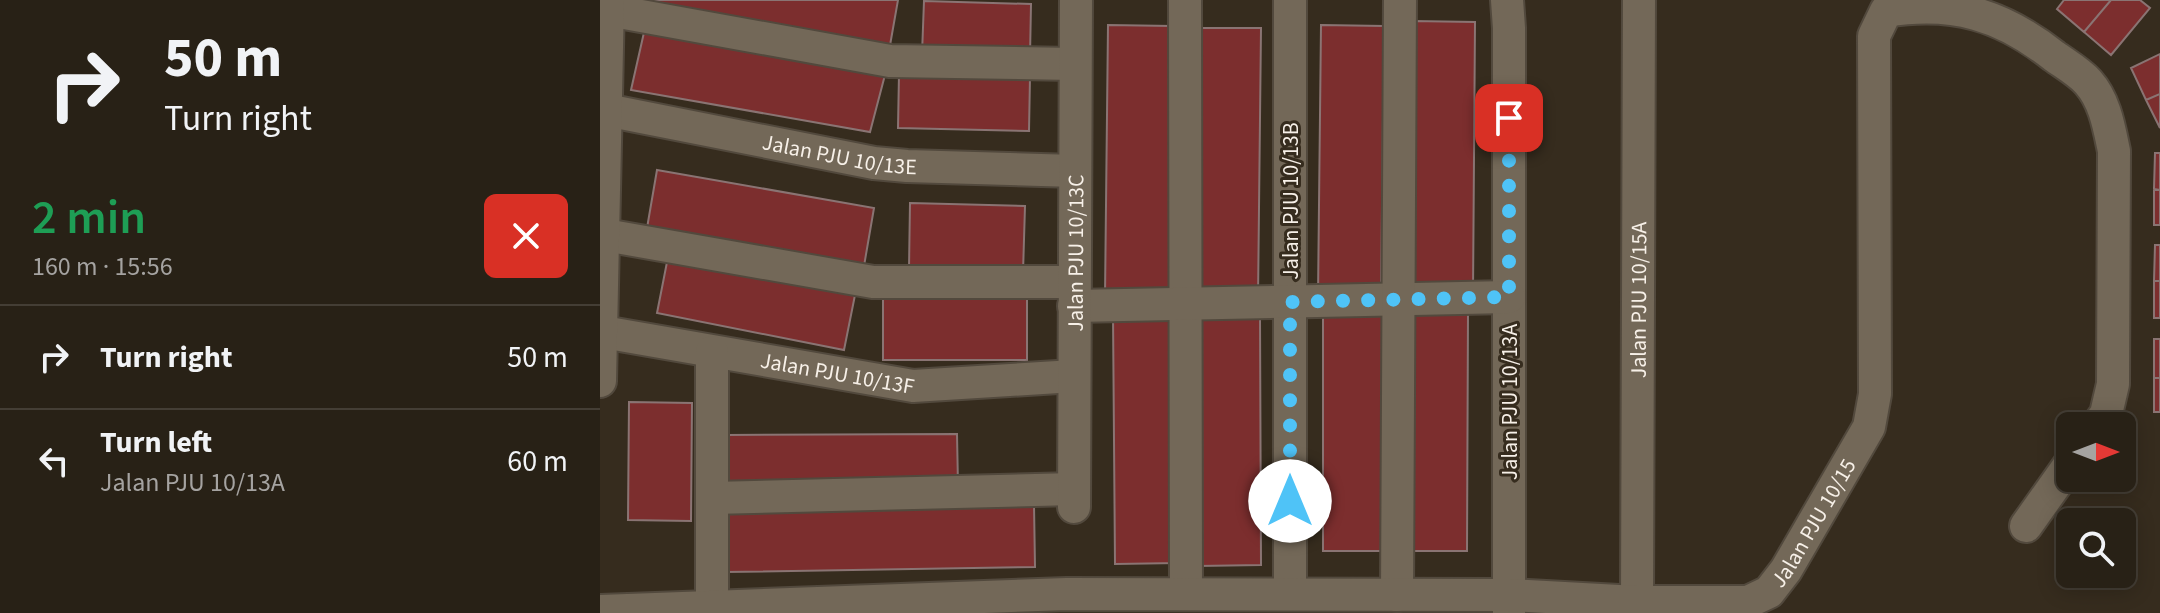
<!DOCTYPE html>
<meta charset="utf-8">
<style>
body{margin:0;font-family:"Source Sans 3",sans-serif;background:#342e23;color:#f1f3f6;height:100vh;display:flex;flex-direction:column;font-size:30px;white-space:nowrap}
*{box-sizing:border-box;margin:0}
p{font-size:26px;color:#a5a3a1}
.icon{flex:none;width:44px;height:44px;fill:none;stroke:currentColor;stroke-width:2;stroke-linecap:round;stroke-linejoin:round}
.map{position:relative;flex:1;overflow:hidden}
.sheet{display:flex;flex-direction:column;background:#282116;width:600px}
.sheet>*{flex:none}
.guide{background:#282116;color:#f1f3f6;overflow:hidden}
.needle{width:52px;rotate:90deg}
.fabs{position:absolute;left:1456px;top:412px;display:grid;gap:16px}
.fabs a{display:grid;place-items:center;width:80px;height:80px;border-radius:12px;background:#282116;box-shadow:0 4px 20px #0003,0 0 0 2px #443e35;font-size:40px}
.pin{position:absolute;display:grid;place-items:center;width:68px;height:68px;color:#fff;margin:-34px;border-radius:16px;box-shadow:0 4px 12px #0006}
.me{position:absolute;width:88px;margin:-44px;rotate:0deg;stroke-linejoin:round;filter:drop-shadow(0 0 6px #0008)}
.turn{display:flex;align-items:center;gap:28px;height:168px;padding:0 32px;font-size:36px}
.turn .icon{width:104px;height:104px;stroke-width:2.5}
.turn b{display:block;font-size:56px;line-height:68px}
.round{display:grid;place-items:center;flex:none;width:84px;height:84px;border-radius:12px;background:#342e23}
.overview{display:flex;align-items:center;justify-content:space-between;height:136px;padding:0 32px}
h1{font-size:48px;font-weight:600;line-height:60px;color:#1e9e55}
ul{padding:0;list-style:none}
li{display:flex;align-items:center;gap:24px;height:104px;padding:0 32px;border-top:2px solid #443e35}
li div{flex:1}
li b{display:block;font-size:30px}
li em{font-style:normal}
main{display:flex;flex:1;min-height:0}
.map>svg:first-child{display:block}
.building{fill:#7c2e2e;stroke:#8a7473;stroke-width:2}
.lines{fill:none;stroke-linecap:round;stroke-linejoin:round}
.minor-casing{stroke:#52493d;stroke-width:36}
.minor{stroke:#736858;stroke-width:32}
.route{stroke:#4fc3f7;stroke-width:14;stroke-dasharray:0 25.2}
.labels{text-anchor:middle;stroke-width:6;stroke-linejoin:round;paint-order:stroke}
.street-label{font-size:22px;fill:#f7f0e8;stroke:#362c1e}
</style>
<main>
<section class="sheet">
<div class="guide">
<div class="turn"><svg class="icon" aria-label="right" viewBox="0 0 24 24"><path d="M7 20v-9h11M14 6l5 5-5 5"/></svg><div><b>50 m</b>Turn right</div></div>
</div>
<div class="overview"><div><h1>2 min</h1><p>160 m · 15:56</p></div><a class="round" style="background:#d93025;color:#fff"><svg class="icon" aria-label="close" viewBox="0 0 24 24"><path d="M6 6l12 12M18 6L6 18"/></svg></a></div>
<ul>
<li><svg class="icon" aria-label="right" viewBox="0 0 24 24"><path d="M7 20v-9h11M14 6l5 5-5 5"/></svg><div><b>Turn right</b></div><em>50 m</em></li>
<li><svg class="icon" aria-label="left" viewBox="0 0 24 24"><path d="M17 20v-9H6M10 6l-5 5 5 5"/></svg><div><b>Turn left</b><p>Jalan PJU 10/13A</p></div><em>60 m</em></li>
</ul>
</section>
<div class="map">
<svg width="1560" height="613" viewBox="0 0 1560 613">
<rect width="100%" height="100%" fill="#362c1e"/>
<!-- building -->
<path class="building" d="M47,0H298L289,51L45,8Z
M1464,0H1511L1484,32L1457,9Z
M1511,0H1540L1550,8L1511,55L1484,32Z
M324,1L431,4L430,56L322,54Z
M812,21L875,22L873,293L809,292Z
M508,25L572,26L569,296H505Z
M721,25L784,26L781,296H718Z
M45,28L286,71L270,132L31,90Z
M597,28H661L658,299L594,298Z
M1560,54V94L1546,100L1531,68Z
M299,74L430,77L429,131L298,128Z
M1560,94V128L1546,100Z
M1555,153H1560V190L1554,189Z
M57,170L274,208L264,266L47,228Z
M1554,189L1560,190V225H1554Z
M310,203L425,206L423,273L309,269Z
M1555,245H1560V281H1554Z
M68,257L255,295L244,350L57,313Z
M1554,281H1560V318H1554Z
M283,295H427V360H283Z
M723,310H787V551H723Z
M805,311H868L867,551H805Z
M513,314H577L578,563L515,564Z
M597,316H660L661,565L598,566Z
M1554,339H1560V378H1554Z
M1554,378H1560V412H1554Z
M29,402L92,403L91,521L28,520Z
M357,434L358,486L126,487V435Z
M434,505L435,567L126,572L125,510Z"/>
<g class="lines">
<defs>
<g id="minor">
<path d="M585,0L586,594"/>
<path d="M690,0V594"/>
<path d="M907,0L909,28V613"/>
<path d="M8,10L290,61L475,64"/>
<path id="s1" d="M6,110L274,163L307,166L475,171"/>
<path d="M5,235L273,282H474"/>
<path d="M474,306L909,297"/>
<path id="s2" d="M3,332L313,386L474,376"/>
<path d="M0,381L8,0"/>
<path d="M112,498L474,489"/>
<path id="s3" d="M474,507L476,0"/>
<path d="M1426,526L1470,464"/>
<path d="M797,595L800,0"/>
<path id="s4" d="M1037,602L1039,0"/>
<path d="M112,606V352"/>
<path id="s5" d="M0,611L467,594L909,595L1037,602H1148L1169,592L1186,570L1269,427L1275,394L1274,36L1286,11C1354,0 1402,15 1454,56C1465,64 1479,72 1488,82C1505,101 1509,127 1514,151L1513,384L1506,414L1497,426"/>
</g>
</defs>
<!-- minor casing -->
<use href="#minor" class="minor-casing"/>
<!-- minor -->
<use href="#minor" class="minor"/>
</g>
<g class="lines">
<!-- route -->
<path class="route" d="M690,501V302L909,297V118"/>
</g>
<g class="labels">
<!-- street labels -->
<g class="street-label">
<text dy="8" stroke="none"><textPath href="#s1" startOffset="238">Jalan PJU 10/13E</textPath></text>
<text transform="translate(690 201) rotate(-90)" y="8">Jalan PJU 10/13B</text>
<text dy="8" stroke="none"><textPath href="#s3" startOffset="254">Jalan PJU 10/13C</textPath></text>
<text dy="8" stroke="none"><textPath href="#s4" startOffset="302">Jalan PJU 10/15A</textPath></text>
<text dy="8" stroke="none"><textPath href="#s2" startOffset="238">Jalan PJU 10/13F</textPath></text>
<text transform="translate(909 402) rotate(-90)" y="8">Jalan PJU 10/13A</text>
<text dy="8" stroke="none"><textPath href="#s5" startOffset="1254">Jalan PJU 10/15</textPath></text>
</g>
</g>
</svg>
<div class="fabs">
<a><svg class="needle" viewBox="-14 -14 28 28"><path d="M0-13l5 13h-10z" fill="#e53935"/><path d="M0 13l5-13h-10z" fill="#a5a3a1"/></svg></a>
<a><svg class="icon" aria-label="search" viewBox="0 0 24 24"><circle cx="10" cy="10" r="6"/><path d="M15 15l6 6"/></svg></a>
</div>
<div class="pin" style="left:909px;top:118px;background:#d93025"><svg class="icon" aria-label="arrive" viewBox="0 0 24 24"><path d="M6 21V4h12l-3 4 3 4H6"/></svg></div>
<svg class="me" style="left:690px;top:501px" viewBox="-20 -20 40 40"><circle r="19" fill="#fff"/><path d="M0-13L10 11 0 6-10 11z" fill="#4fc3f7"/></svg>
</div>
</main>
